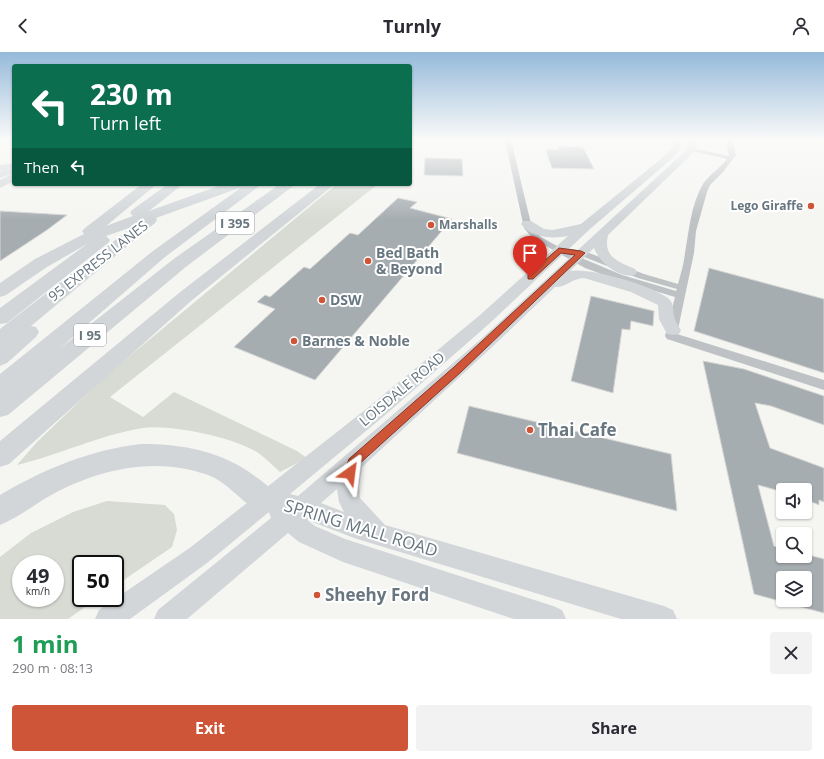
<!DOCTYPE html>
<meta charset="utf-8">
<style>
body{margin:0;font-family:"Open Sans",sans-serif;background:#f2f2f3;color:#2b2b33;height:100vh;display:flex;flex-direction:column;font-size:15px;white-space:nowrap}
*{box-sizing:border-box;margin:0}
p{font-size:13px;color:#7c7c81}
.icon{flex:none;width:22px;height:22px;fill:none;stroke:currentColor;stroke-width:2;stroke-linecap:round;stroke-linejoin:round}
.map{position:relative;height:567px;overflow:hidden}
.drawer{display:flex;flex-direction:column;background:#fff;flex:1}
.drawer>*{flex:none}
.hud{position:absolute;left:12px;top:12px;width:400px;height:122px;border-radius:4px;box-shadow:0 1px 3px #0004;background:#0b6e4f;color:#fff;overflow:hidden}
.controls{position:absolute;left:776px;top:431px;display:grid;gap:8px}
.controls a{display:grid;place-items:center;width:36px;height:36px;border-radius:4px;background:#fff;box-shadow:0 1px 3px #0004;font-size:20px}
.speed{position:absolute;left:12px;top:503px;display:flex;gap:8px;font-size:20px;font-weight:700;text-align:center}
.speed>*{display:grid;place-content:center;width:52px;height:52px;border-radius:50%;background:#fff;box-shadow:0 1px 3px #0004;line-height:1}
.speed small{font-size:10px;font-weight:400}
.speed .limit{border:2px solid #111;border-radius:6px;background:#fff;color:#111}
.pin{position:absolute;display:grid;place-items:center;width:34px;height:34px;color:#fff;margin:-41px -17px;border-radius:50% 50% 50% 0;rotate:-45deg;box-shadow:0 0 4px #0007}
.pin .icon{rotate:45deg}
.me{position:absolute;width:44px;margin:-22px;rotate:31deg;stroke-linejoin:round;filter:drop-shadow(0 0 3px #0008)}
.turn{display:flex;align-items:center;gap:14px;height:84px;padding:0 12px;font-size:18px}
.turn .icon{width:52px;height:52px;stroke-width:2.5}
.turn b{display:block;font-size:28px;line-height:34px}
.then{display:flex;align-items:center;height:38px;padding:0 12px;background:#0003;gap:8px;font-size:15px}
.round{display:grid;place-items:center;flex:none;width:42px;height:42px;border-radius:4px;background:#f2f2f3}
.head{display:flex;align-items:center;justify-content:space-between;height:68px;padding:0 12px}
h1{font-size:24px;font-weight:700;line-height:30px;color:#1e9e55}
.action{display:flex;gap:8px;margin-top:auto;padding:8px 12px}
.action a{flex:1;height:46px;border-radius:4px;background:#cf5538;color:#fff;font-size:16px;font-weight:700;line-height:46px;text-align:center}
.action a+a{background:#f2f2f3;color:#2b2b33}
header{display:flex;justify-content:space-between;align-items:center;height:52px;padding:0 12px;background:#fff;font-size:18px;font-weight:700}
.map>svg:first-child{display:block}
.green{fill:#d7dbd3;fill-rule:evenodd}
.building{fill:#a6adb1;stroke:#d6d6d4}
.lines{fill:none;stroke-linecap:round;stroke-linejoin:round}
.street{fill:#bec2c5;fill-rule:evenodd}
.secondary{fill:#d2d6d9;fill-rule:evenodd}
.primary{fill:#d2d6d9;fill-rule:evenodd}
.highway{fill:#d2d6d9;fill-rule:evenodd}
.route{fill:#cf5538;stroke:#873724}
.poi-dot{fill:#cf5538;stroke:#fff;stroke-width:1.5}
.labels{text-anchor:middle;stroke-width:4;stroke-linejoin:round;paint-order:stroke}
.far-poi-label{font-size:12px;font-weight:bold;fill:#67767f;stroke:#fff;text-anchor:end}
.shield{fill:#fff;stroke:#959fa5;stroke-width:1}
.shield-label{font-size:13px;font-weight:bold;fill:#67767f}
.poi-label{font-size:14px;font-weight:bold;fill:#67767f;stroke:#fff;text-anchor:start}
.street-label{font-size:14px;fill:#67767f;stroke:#fff}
.near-poi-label{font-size:17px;font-weight:bold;fill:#67767f;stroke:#fff;text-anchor:start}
.near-street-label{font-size:17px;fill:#67767f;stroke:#fff}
</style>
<header><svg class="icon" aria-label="back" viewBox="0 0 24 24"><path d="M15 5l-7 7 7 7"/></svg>Turnly<svg class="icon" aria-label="person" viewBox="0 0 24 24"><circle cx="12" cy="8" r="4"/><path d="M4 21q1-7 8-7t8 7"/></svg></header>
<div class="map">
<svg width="824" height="567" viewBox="0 0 824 567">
<rect width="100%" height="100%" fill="#f5f5f2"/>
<!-- green -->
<path class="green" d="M337,132L350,134L378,132L110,345L143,365L174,340L297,399L307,406L280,420C272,413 264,404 255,399C231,385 170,372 143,376C99,383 59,403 17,413L37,390L108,322Z
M107,449L165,453L174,462L177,478L172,495L115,534V512H81V546H98L68,567H0V505L31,481L73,460ZM21,512H55V546H21Z"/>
<!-- building -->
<path class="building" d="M558,94L583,95L594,117L552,116L546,99H548L547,97L559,98Z
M425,106L462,107L463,124L424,123Z
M398,146L417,150L410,156L452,167L315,328L234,295L275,257L257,250L265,243L270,245L304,215L310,217L350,181L358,183Z
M0,159L67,163L47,178L0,209Z
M709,216L824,247V321L694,279Z
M591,244L654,259L653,274L631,269L630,278L622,277L613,341L571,329Z
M703,309L744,317L824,344V373L771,354L755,351L770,396L824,416V450L819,448V453L805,447V438H783V440L758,433L774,494L783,497V504H805V502L824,507V561L786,551L787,548H805V526H783V550L754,542Z
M469,354L671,402L677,459L457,401Z"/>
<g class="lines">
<!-- street -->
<path class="street" d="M505,88H511L532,176L541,185L559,195L584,199L644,222L678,232C681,221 684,211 685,201C689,179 691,152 703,132C709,123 720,116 727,107L688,98L691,96L729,104L726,88H732L736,103L723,120L710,133L707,140L696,179L694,201L677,282L824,328V338L667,287L665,284L675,245L615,227L585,216L532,186L524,176ZM572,202L579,203L638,226L677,237L676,239L622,223Z"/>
<!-- secondary -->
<path class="secondary" d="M674,88H683L679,99L668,110L590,177L490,271L384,364L290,442L298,444L480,288L680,104L687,97L689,88H698L694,100L608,183C603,205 617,209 635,217L637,220L635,223C619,227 599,210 594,196L570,219C589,215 654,234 669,247C675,252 672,261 675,267C676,271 679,275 681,278L679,282L673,283L667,282L659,267L658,253L631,240L584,226C573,226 565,236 555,235L491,296L362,415L359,434L360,446L385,473L664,554L673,558L677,567H621L357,487L307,468L315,474L345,487L553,554L562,558L566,567H514L343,510L299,490L288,481L187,567H154L158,558L271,466L269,460L207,511L130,567H95L99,558L191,495L370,354L480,263L568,184C553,187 531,186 521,172L523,169H531L544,177L553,178L581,172L662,106L672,96ZM337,437L339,450L344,460L321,451Z
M14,115V121L0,126V120Z"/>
<!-- primary -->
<path class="primary" d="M14,111V117L0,119V113Z
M14,121V129L0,136V128Z"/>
<!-- highway -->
<path class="highway" d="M142,132H157L106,174L133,164L130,161L132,158L168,132H183L149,159L224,132H244L242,135L156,166L157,168L155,171L31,274L36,275L39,280L36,285L7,311L0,314V277L132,175L106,184L110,188L108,191L7,271L0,272V256L87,192L47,215L6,243L0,245V231L35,207L84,182L82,179L85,176Z
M246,132H262L165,205L59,297L175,206L280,132H296L187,214L8,363L0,365V322L153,199Z
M320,132H335L191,249L9,412L0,415V389L179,241Z
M141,392C183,392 222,399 256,425C266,432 274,438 279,449L275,458L265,462C243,454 230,431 208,423C156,404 99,417 53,442C35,452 19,465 0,473V443C44,417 90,398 141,392Z"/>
</g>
<!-- sky -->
<linearGradient id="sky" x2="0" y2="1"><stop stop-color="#95bada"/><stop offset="0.52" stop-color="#fafaf9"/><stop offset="1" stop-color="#fafaf9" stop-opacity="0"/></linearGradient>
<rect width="824" height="168" fill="url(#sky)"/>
<!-- route -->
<path class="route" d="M559,196L581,199L585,201L461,320L358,413L354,425L350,427L345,425L344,421L349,407L454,315L575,203L561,201L533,227H528V223Z"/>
<!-- markers -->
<g class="poi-dot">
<circle cx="811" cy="154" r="4"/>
<circle cx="431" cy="173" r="4"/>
<circle cx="368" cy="209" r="4"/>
<circle cx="322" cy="248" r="4"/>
<circle cx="294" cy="289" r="4"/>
<circle cx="530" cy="378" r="4"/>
<circle cx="317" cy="543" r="4"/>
</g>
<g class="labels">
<!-- far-poi labels -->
<g class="far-poi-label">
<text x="803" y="158">Lego Giraffe</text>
<text x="439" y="177" text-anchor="start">Marshalls</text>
</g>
<!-- shield labels -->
<g class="shield">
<rect x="216" y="160" width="38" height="22" rx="3"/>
<rect x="74" y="272" width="32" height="22" rx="3"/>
</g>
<g class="shield-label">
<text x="235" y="176">I 395</text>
<text x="90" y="288">I 95</text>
</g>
<!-- poi labels -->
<g class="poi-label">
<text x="376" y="206">Bed Bath<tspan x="376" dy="16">&amp; Beyond</tspan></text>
<text x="330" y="253">DSW</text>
<text x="302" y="294">Barnes &amp; Noble</text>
</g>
<!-- street labels -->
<g class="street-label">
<text transform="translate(98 209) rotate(-38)" y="5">95 EXPRESS LANES</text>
<text transform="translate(402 337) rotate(-40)" y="5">LOISDALE ROAD</text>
</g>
<!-- near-poi labels -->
<g class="near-poi-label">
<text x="538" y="384">Thai Cafe</text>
<text x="325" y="549">Sheehy Ford</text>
</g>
<!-- near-street labels -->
<g class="near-street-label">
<text transform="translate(361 476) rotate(17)" y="6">SPRING MALL ROAD</text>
</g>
</g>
</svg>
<div class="controls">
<a><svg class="icon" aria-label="sound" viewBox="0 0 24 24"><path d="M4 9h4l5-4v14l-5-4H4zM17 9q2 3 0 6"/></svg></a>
<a><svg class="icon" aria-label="search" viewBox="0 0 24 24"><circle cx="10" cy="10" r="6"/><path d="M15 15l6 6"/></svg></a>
<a><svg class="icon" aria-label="layers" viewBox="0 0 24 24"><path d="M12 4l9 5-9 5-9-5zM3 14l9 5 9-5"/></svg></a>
</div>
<div class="speed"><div>49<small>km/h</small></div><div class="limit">50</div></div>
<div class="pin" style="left:530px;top:225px;background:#d93025"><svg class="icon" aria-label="arrive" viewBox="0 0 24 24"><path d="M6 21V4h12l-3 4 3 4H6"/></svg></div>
<svg class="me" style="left:350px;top:421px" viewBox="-20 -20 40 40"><path d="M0-17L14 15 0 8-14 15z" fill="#cf5538" stroke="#fff" stroke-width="4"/></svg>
<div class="hud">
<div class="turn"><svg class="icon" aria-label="left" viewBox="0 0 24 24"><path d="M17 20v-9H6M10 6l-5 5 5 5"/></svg><div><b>230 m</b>Turn left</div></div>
<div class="then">Then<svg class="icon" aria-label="left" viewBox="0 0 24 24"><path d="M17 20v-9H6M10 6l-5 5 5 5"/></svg></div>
</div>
</div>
<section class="drawer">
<div class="head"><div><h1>1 min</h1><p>290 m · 08:13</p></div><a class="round"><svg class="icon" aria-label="close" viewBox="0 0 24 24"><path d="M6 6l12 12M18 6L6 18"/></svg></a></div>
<div class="action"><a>Exit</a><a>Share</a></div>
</section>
